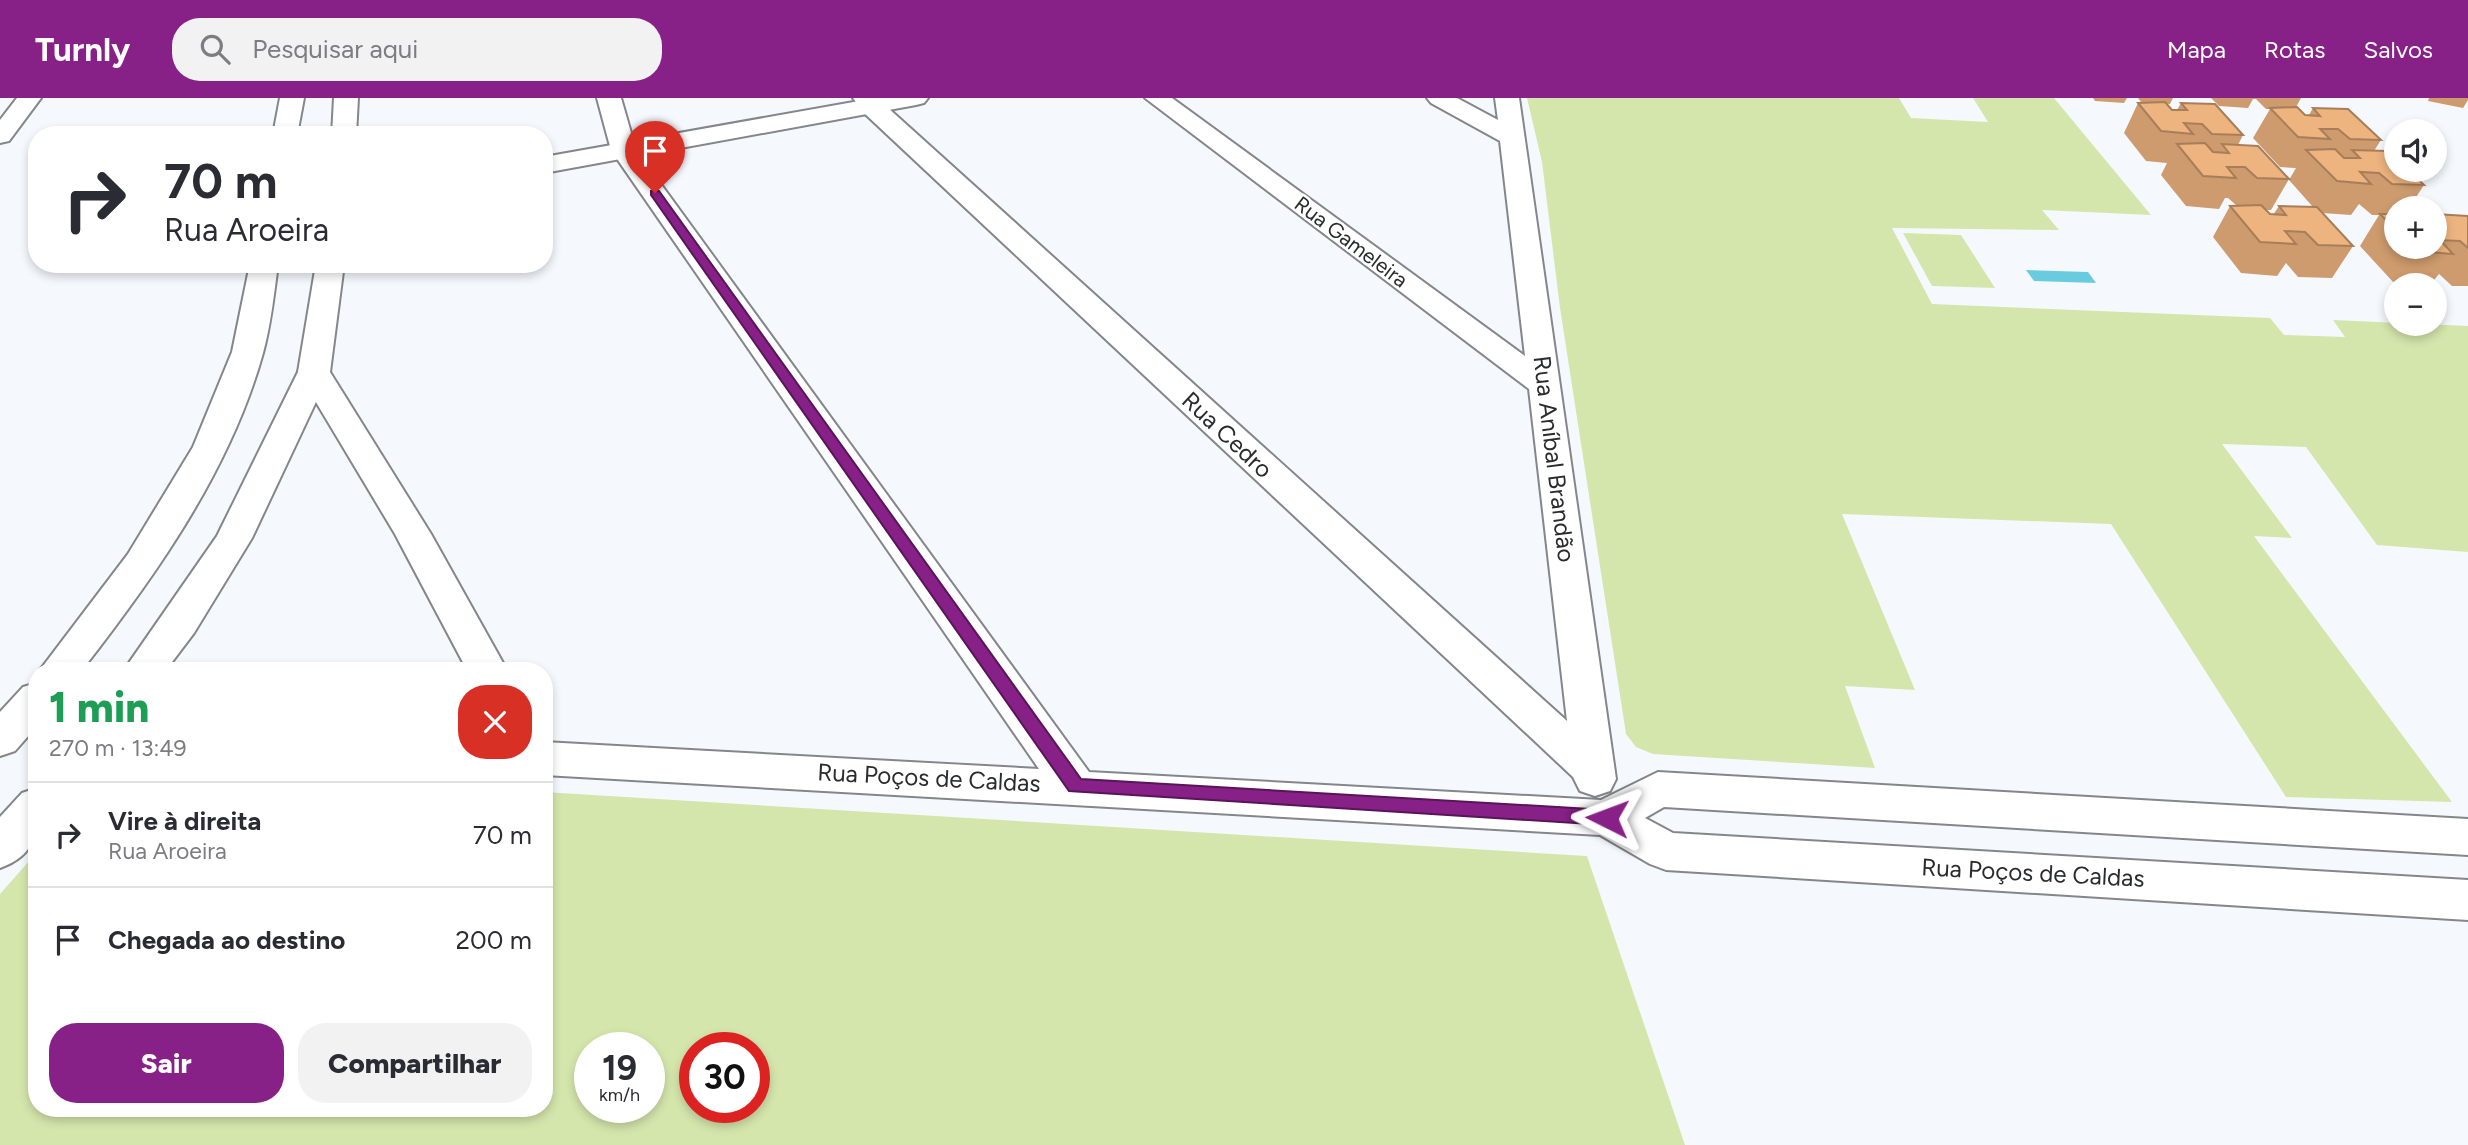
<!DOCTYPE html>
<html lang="pt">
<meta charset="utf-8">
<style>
body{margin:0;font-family:Figtree,sans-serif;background:#f2f2f3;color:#2b2b33;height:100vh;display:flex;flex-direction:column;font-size:26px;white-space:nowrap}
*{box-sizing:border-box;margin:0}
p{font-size:23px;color:#7c7c81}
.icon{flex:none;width:38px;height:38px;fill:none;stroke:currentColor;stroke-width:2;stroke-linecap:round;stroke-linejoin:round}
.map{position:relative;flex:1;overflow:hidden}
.sheet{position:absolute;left:28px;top:564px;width:525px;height:455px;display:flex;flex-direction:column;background:#fff;border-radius:28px;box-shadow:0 4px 10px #0003}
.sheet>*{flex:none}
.top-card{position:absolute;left:28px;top:28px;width:525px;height:147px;border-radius:28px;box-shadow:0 4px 10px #0003;background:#fff;color:#2b2b33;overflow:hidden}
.buttons{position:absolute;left:2384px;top:21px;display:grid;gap:14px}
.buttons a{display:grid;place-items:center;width:63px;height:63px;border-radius:50%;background:#fff;box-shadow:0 4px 10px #0003;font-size:35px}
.speed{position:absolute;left:574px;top:934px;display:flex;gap:14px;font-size:35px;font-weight:700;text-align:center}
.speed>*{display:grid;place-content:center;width:91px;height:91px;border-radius:50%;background:#fff;box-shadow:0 4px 10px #0003;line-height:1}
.speed small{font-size:18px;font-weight:400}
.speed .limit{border:10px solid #d22;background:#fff;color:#111}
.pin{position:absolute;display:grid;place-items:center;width:60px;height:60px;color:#fff;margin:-72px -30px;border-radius:50% 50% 50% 0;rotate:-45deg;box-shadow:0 0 7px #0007}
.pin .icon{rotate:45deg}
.me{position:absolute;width:77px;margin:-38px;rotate:273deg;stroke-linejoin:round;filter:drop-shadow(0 0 5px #0008)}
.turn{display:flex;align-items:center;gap:24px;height:147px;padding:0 21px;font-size:32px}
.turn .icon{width:91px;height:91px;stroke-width:2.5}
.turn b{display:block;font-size:49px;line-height:60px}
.round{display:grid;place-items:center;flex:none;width:74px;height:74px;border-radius:28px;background:#f2f2f3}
.summary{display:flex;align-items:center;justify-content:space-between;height:119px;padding:0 21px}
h1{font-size:42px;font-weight:800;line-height:52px;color:#1e9e55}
.cta{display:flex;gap:14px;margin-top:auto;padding:14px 21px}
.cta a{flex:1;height:80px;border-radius:28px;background:#872087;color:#fff;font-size:28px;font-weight:800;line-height:80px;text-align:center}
.cta a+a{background:#f2f2f3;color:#2b2b33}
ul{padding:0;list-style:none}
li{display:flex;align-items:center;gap:21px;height:105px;padding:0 21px;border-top:2px solid #e1e1e2}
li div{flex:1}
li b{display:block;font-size:26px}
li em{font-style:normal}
header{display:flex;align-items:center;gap:42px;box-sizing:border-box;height:98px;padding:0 35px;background:#872087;color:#fff}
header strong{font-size:33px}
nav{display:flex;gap:38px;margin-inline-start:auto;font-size:24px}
.search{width:490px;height:63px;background:#f2f2f3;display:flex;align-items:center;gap:18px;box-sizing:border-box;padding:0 24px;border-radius:28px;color:#7c7c81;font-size:26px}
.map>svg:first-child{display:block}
.green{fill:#d5e6ac;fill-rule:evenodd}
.water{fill:#69cbe0}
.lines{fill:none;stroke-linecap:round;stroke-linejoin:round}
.street-casing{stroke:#83868b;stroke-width:4}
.secondary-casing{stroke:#83868b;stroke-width:4}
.primary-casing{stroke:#83868b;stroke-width:4}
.street{fill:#fff;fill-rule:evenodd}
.secondary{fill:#fff;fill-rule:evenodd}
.primary{fill:#fff;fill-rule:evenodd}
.wall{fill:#cd9b6d}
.building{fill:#eeb47f;stroke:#a77e59;stroke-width:2}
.route{fill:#872087;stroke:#581558;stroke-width:2}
.labels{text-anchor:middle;stroke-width:5;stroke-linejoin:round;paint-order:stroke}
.far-street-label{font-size:21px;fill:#2a2b2d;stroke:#fff}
.street-label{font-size:24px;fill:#2a2b2d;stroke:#fff}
</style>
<header>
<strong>Turnly</strong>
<div class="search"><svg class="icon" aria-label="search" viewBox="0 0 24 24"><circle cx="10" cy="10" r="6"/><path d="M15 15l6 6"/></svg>Pesquisar aqui</div>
<nav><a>Mapa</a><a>Rotas</a><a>Salvos</a></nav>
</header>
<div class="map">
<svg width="2468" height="1047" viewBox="0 0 2468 1047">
<rect width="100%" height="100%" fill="#f5f9fe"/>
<!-- green -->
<path class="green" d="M1527,0H1899L1911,20L1988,24L1973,0H2054L2151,117L2042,112L2059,132L1892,130L1932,206L2270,220L2284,237L2345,239L2333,222L2468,228V454L2377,447L2306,349L2222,346L2292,440L2254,438L2452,704L2286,699L2111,426L1842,416L1915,592L1845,588L1875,670L1653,656L1636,649L1626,636L1560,210L1542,64Z
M1903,135L1961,137L1995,190L1932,188Z
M544,694L1587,758L1685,1047H0V796L37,754V1010H544ZM590,950H649V1010H590ZM695,950H754V1010H695Z"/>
<!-- water -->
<path class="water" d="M2026,172L2088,174L2096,185L2034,183Z"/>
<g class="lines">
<defs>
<path id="street" d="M17,0H41L9,43L0,45V22Z
M597,0H621L636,52L1089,674L1601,702L1658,674L2468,721V757L1664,709L1645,720L1673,735L2468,782V822L1666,772L1650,766L1600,737L544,677V644L1039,671L611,52Z
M853,0H877L1567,623L1529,291L1145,0H1172L1525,258L1500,43L1431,5L1427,0H1457L1498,22L1495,0H1519L1616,681L1610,693L1595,698L1580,693L1573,679L862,13Z
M314,265L325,267L330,274L431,436L507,572H467L395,436L298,274L303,267Z"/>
<path id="secondary" d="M876,0H928L924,5L916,7L544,75V59Z"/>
<path id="primary" d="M280,0H304L297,37H273Z
M334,0H358L356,37H332Z
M250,166H278C274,196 271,226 263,255C230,373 156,477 82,572H40L128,456L193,349L232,254Z
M316,166H344L330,274L252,440L194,535L166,572H124L217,438L298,274Z
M37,585V628L15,653L0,658V614L23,589Z
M37,690C37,727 42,755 0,770V719L22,695Z"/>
</defs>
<!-- street casing -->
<use href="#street" class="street-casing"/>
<!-- secondary casing -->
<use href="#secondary" class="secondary-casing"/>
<!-- primary casing -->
<use href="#primary" class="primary-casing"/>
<!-- street -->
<use href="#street" class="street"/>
<!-- secondary -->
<use href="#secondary" class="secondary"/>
<!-- primary -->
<use href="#primary" class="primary"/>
</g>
<!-- wall -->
<path class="wall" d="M2093,0H2127L2124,5L2095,3Z
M2138,0H2173L2170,6H2166L2172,12H2177L2181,5L2243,37L2238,47L2289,81L2271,112H2266L2270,116L2273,117L2279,108L2313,109L2289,82L2296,70L2280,69L2253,40L2270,11H2266L2256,1H2253L2248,10L2219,8L2211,0H2301L2296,9L2305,17H2309L2313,10L2381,42L2374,53L2424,87L2409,110H2396V149H2434V116L2468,118V188H2452L2439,176L2430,187L2394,185L2360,148L2379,117H2372L2359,106L2351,117L2322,115L2353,148L2332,180L2298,179L2286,165L2277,178L2241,175L2213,139L2230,108L2236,107L2228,100H2225L2219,111L2186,108L2161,77L2167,65L2146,63L2124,35L2138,5H2142Z
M2429,0H2468V2L2463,10L2428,3Z"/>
<!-- building -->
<path class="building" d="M2165,4L2172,12H2187L2181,5L2215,6L2243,37L2212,36L2202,26L2184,25L2193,36L2161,33L2138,5Z
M2297,9L2305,17L2320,18L2313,10L2348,11L2381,42L2350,41L2338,31H2320L2330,41L2298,39L2270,10Z
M2205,45L2213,54L2229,55L2222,46L2258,48L2289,81L2257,80L2245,69H2227L2236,80L2203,78L2177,46Z
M2335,51L2344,60H2360L2352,52L2388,53L2396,60V72H2408L2424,87L2392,86L2379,75L2360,74L2371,86L2337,83L2306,52Z
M2261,107L2270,116L2286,117L2279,108L2317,109L2353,148L2318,147L2305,134L2285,133L2296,146L2260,144L2230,108Z
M2380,116H2396V132Z
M2434,116L2468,118V150L2460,143L2440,142L2453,156L2416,153L2412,149H2434V126H2438L2434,122Z"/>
<!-- route -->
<path class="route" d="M651,93H659L1081,681L1607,712L1613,715L1616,720L1613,725L1607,727L1069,693L651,97Z"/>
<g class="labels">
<!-- far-street labels -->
<g class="far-street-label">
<text transform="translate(1351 144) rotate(37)" y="7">Rua Gameleira</text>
</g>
<!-- street labels -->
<g class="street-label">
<text transform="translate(1227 337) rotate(43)" y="8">Rua Cedro</text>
<text transform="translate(1554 361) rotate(83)" y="8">Rua Aníbal Brandão</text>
<text transform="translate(929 680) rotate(3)" y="8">Rua Poços de Caldas</text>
<text transform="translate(2033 775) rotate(3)" y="8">Rua Poços de Caldas</text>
</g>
</g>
</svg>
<div class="buttons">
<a><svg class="icon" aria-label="sound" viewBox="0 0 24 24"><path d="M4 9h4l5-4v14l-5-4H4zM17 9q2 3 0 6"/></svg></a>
<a>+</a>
<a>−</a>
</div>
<div class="speed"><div>19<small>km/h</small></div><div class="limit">30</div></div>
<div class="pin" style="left:655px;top:95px;background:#d93025"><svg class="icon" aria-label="arrive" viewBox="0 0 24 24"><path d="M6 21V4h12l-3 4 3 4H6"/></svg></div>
<svg class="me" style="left:1607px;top:720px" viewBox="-20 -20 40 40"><path d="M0-17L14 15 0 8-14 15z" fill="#872087" stroke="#fff" stroke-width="4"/></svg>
<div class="top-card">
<div class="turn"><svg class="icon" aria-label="right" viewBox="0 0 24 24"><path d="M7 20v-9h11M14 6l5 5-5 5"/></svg><div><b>70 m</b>Rua Aroeira</div></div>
</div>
<section class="sheet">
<div class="summary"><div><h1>1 min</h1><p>270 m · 13:49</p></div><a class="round" style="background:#d93025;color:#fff"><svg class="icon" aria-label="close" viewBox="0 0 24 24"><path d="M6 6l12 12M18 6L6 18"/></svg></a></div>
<ul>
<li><svg class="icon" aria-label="right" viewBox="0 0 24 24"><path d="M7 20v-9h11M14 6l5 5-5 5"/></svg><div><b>Vire à direita</b><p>Rua Aroeira</p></div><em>70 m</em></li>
<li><svg class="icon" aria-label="arrive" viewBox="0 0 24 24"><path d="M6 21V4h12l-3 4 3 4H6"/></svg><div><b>Chegada ao destino</b></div><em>200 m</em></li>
</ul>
<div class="cta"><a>Sair</a><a>Compartilhar</a></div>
</section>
</div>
